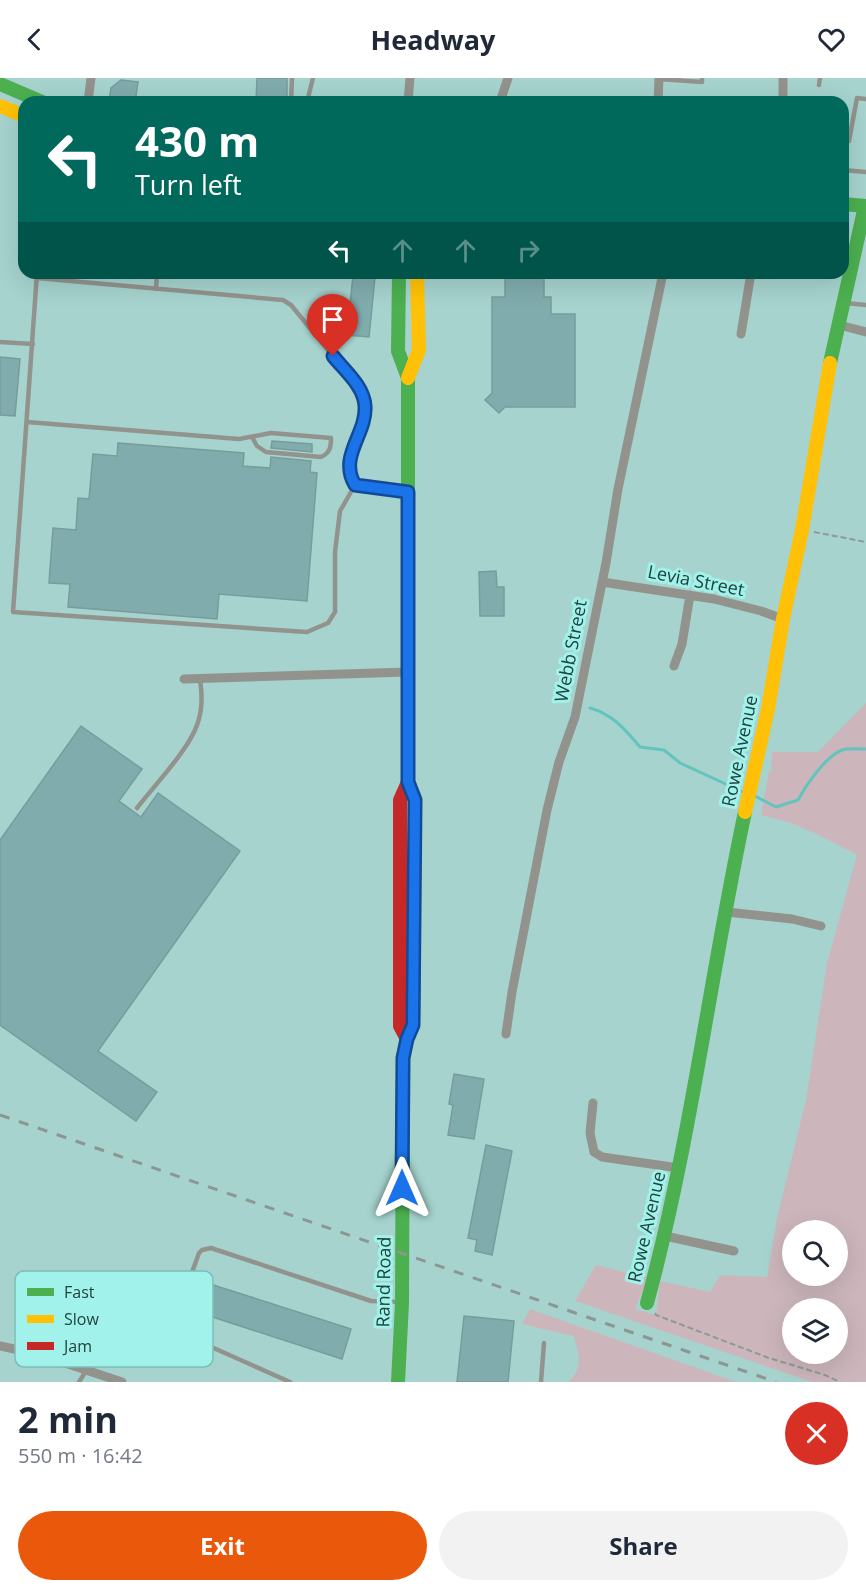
<!DOCTYPE html>
<meta charset="utf-8">
<style>
body{margin:0;font-family:"Open Sans",sans-serif;background:#f2f2f3;color:#1f2937;height:100vh;display:flex;flex-direction:column;font-size:22px;white-space:nowrap}
*{box-sizing:border-box;margin:0}
p{font-size:20px;color:#747a83}
.icon{flex:none;width:33px;height:33px;fill:none;stroke:currentColor;stroke-width:2;stroke-linecap:round;stroke-linejoin:round}
.map{position:relative;height:1304px;overflow:hidden}
.side{display:flex;flex-direction:column;background:#fff;flex:1}
.side>*{flex:none}
.hud{position:absolute;left:18px;top:18px;width:831px;height:183px;border-radius:18px;box-shadow:0 6px 24px #0002;background:#00695c;color:#fff;overflow:hidden}
.fabs{position:absolute;left:782px;top:1142px;display:grid;gap:12px}
.fabs a{display:grid;place-items:center;width:66px;height:66px;border-radius:50%;background:#fff;box-shadow:0 6px 24px #0002;font-size:30px}
.pin{position:absolute;display:grid;place-items:center;width:51px;height:51px;color:#fff;margin:-62px -26px;border-radius:50% 50% 50% 0;rotate:-45deg;box-shadow:0 0 6px #0007}
.pin .icon{rotate:45deg}
.me{position:absolute;width:66px;margin:-33px;rotate:0deg;stroke-linejoin:round;filter:drop-shadow(0 0 4px #0008)}
.turn{display:flex;align-items:center;gap:21px;height:126px;padding:0 18px;font-size:27px}
.turn .icon{width:78px;height:78px;stroke-width:2.5}
.turn b{display:block;font-size:42px;line-height:51px}
.lanes{display:flex;align-items:center;height:57px;padding:0 18px;background:#0003;justify-content:center;gap:30px;direction:ltr}
.lanes .off{opacity:.35}
.round{display:grid;place-items:center;flex:none;width:63px;height:63px;border-radius:32px;background:#f2f2f3}
.headline{display:flex;align-items:center;justify-content:space-between;height:102px;padding:0 18px}
h1{font-size:36px;font-weight:700;line-height:45px}
.cta{display:flex;gap:12px;margin-top:auto;padding:12px 18px}
.cta a{flex:1;height:69px;border-radius:36px;background:#ea580c;color:#fff;font-size:24px;font-weight:700;line-height:69px;text-align:center}
.cta a+a{background:#f2f2f3;color:#1f2937}
header{display:flex;justify-content:space-between;align-items:center;height:78px;padding:0 18px;background:#fff;font-size:27px;font-weight:700}
.map>svg:first-child{display:block}
.green{fill:#ccb6bc;fill-rule:evenodd}
.lines{fill:none;stroke-linecap:round;stroke-linejoin:round}
.stream{stroke:#62c5bd;stroke-width:3}
.building{fill:#80acae;stroke:#789c9b;stroke-width:1.5}
.path{stroke:#8f9995;stroke-width:2;stroke-dasharray:6 3;stroke-linecap:butt}
.lane{stroke:#92938d;stroke-width:4.5}
.street{stroke:#92938d;stroke-width:9}
.fast{stroke:#4caf50;stroke-width:14}
.slow{stroke:#ffc107;stroke-width:14}
.jam{stroke:#c62828;stroke-width:14}
.rail{stroke:#8c9692;stroke-width:3;stroke-dasharray:10 10;stroke-linecap:butt}
.route-casing{stroke:#114b97;stroke-width:15}
.route{stroke:#1a73e8;stroke-width:10}
.labels{text-anchor:middle;stroke-width:6;stroke-linejoin:round;paint-order:stroke}
.street-label{font-size:18px;fill:#214340;stroke:#a1f2ea}
.key{fill:#a1f2ea;stroke:#7bbeb7;stroke-width:1.5}
.key-label{font-size:16px;fill:#214340}
</style>
<header><svg class="icon" aria-label="back" viewBox="0 0 24 24"><path d="M15 5l-7 7 7 7"/></svg>Headway<svg class="icon" aria-label="heart" viewBox="0 0 24 24"><path d="M12 20l-8-8c-3-5 5-10 8-4 3-6 11-1 8 4z"/></svg></header>
<div class="map">
<svg width="866" height="1304" viewBox="0 0 866 1304">
<rect width="100%" height="100%" fill="#a6d3ce"/>
<!-- green -->
<path class="green" d="M866,625V1304H812L575,1223L596,1187L648,1200L635,1231L656,1237L660,1203L710,1214L720,1197L767,1199L777,1140L806,1022L827,885L857,777C823,759 799,745 761,737L769,693H771L772,674H818ZM792,1152H837V1197H792ZM792,1230H837V1275H792Z
M530,1231L736,1304H568C583,1293 580,1273 573,1258L522,1246Z"/>
<g class="lines">
<!-- stream -->
<path class="stream" d="M590,630C612,636 625,651 640,669L664,672L680,685L743,714
M755,718L776,729L798,722C806,707 825,679 842,672C848,670 859,671 866,671"/>
</g>
<!-- building -->
<path class="building" d="M257,0H287V24H256Z
M121,2L138,4L135,24H109L111,10Z
M505,195H544V219H551V236H575V329H505L499,335L485,322L492,315V219H505Z
M353,197L375,199L369,259L347,257Z
M0,279L20,281L15,338L0,337Z
M272,363L312,366V374L271,370Z
M118,365L244,375L243,388L270,390L271,379L311,383L310,394L317,395L307,523L219,516L217,541L68,529L70,506L49,505L53,450L76,452L78,420L89,421L93,376L117,378Z
M496,493L497,509H504V538H480L479,494Z
M81,648L142,691L119,723L141,739L158,715L240,773L98,973L157,1014L136,1043L0,947V762Z
M454,996L484,1001L474,1061L448,1057L453,1027L449,1026Z
M486,1067L512,1073L492,1177L475,1173L477,1162L468,1160Z
M207,1205L351,1251L342,1281L197,1234Z
M464,1238L514,1243L508,1304H457Z"/>
<g class="lines">
<!-- path -->
<path class="path" d="M814,454L866,464
M655,1235L656,1237L769,1280L825,1297L840,1304"/>
<!-- lane -->
<path class="lane" d="M659,1L702,4V0
M819,7L820,0
M291,24L292,0
M307,24L313,0
M843,63H849L857,20L866,21
M843,92L866,94
M37,200L283,222L291,227L360,311C364,322 366,332 363,344C358,367 341,383 355,407L340,433L335,474V534L328,545L307,554L13,534L37,195
M156,211L157,195
M845,225L866,227
M0,264L33,266
M27,344L239,361L271,355L331,360C331,369 330,375 321,379L266,374L257,368L252,359
M355,407L406,413
M137,730C154,708 189,671 197,647C203,631 202,616 200,601
M79,1304L86,1293
M290,1304L180,1255L177,1251L176,1239L199,1175L202,1172L211,1170L371,1223L399,1224
M541,1304L544,1265"/>
<!-- street -->
<path class="street" d="M88,24L91,0
M408,24L410,0
M500,24L508,0
M658,24L659,0
M783,24V0
M839,247L866,254
M741,256L751,195
M602,504L714,521L761,533L783,541
M674,588L682,566L690,517
M184,601L408,594
M727,834L792,841L821,848
M506,956L512,914L547,732L559,684L575,639L606,485L618,411L663,195
M593,1025L590,1055L594,1074L602,1079L679,1090
M665,1158L734,1173
M0,1268L41,1277L122,1304"/>
<!-- fast -->
<path class="fast" d="M0,6L42,24
M843,126L866,128
M399,195L398,273L408,300V426
M830,285L865,128
M647,1225C691,1064 710,897 745,734
M398,1304L402,1225L403,980L407,961L413,947L414,862"/>
<!-- slow -->
<path class="slow" d="M0,28L24,38
M408,300L419,272L417,195
M408,426V704L415,721L414,862
M745,734L768,631L783,541L802,452L830,285"/>
<!-- jam -->
<path class="jam" d="M407,961L400,948V722L408,704"/>
<!-- rail -->
<path class="rail" d="M0,1037L776,1304"/>
</g>
<g class="lines">
<defs>
<path id="route" d="M333,278C344,292 364,308 365,328C367,356 338,378 355,407L408,414V704L415,722L413,947L407,961L403,980L402,1110"/>
</defs>
<!-- route casing -->
<use href="#route" class="route-casing"/>
<!-- route -->
<use href="#route" class="route"/>
</g>
<g class="labels">
<!-- street labels -->
<g class="street-label">
<text transform="translate(696 503) rotate(11)" y="6">Levia Street</text>
<text transform="translate(571 573) rotate(-79)" y="6">Webb Street</text>
<text transform="translate(740 673) rotate(-78)" y="6">Rowe Avenue</text>
<text transform="translate(647 1149) rotate(-77)" y="6">Rowe Avenue</text>
<text transform="translate(384 1204) rotate(-89)" y="6">Rand Road</text>
</g>
</g>
<!-- legend -->
<rect x="15" y="1193" width="198" height="96" rx="9" class="key"/>
<rect x="27" y="1210" width="27" height="8" fill="#4caf50"/>
<rect x="27" y="1237" width="27" height="8" fill="#ffc107"/>
<rect x="27" y="1264" width="27" height="8" fill="#c62828"/>
<g class="key-label">
<text x="64" y="1220">Fast</text>
<text x="64" y="1247">Slow</text>
<text x="64" y="1274">Jam</text>
</g>
</svg>
<div class="fabs">
<a><svg class="icon" aria-label="search" viewBox="0 0 24 24"><circle cx="10" cy="10" r="6"/><path d="M15 15l6 6"/></svg></a>
<a><svg class="icon" aria-label="layers" viewBox="0 0 24 24"><path d="M12 4l9 5-9 5-9-5zM3 14l9 5 9-5"/></svg></a>
</div>
<div class="pin" style="left:333px;top:278px;background:#d93025"><svg class="icon" aria-label="arrive" viewBox="0 0 24 24"><path d="M6 21V4h12l-3 4 3 4H6"/></svg></div>
<svg class="me" style="left:402px;top:1110px" viewBox="-20 -20 40 40"><path d="M0-17L14 15 0 8-14 15z" fill="#1a73e8" stroke="#fff" stroke-width="4"/></svg>
<div class="hud">
<div class="turn"><svg class="icon" aria-label="left" viewBox="0 0 24 24"><path d="M17 20v-9H6M10 6l-5 5 5 5"/></svg><div><b>430 m</b>Turn left</div></div>
<div class="lanes"><svg class="icon" aria-label="left" viewBox="0 0 24 24"><path d="M17 20v-9H6M10 6l-5 5 5 5"/></svg><svg class="icon off" aria-label="ahead" viewBox="0 0 24 24"><path d="M12 20V5M6 11l6-6 6 6"/></svg><svg class="icon off" aria-label="ahead" viewBox="0 0 24 24"><path d="M12 20V5M6 11l6-6 6 6"/></svg><svg class="icon off" aria-label="right" viewBox="0 0 24 24"><path d="M7 20v-9h11M14 6l5 5-5 5"/></svg></div>
</div>
</div>
<section class="side">
<div class="headline"><div><h1>2 min</h1><p>550 m · 16:42</p></div><a class="round" style="background:#d93025;color:#fff"><svg class="icon" aria-label="close" viewBox="0 0 24 24"><path d="M6 6l12 12M18 6L6 18"/></svg></a></div>
<div class="cta"><a>Exit</a><a>Share</a></div>
</section>
